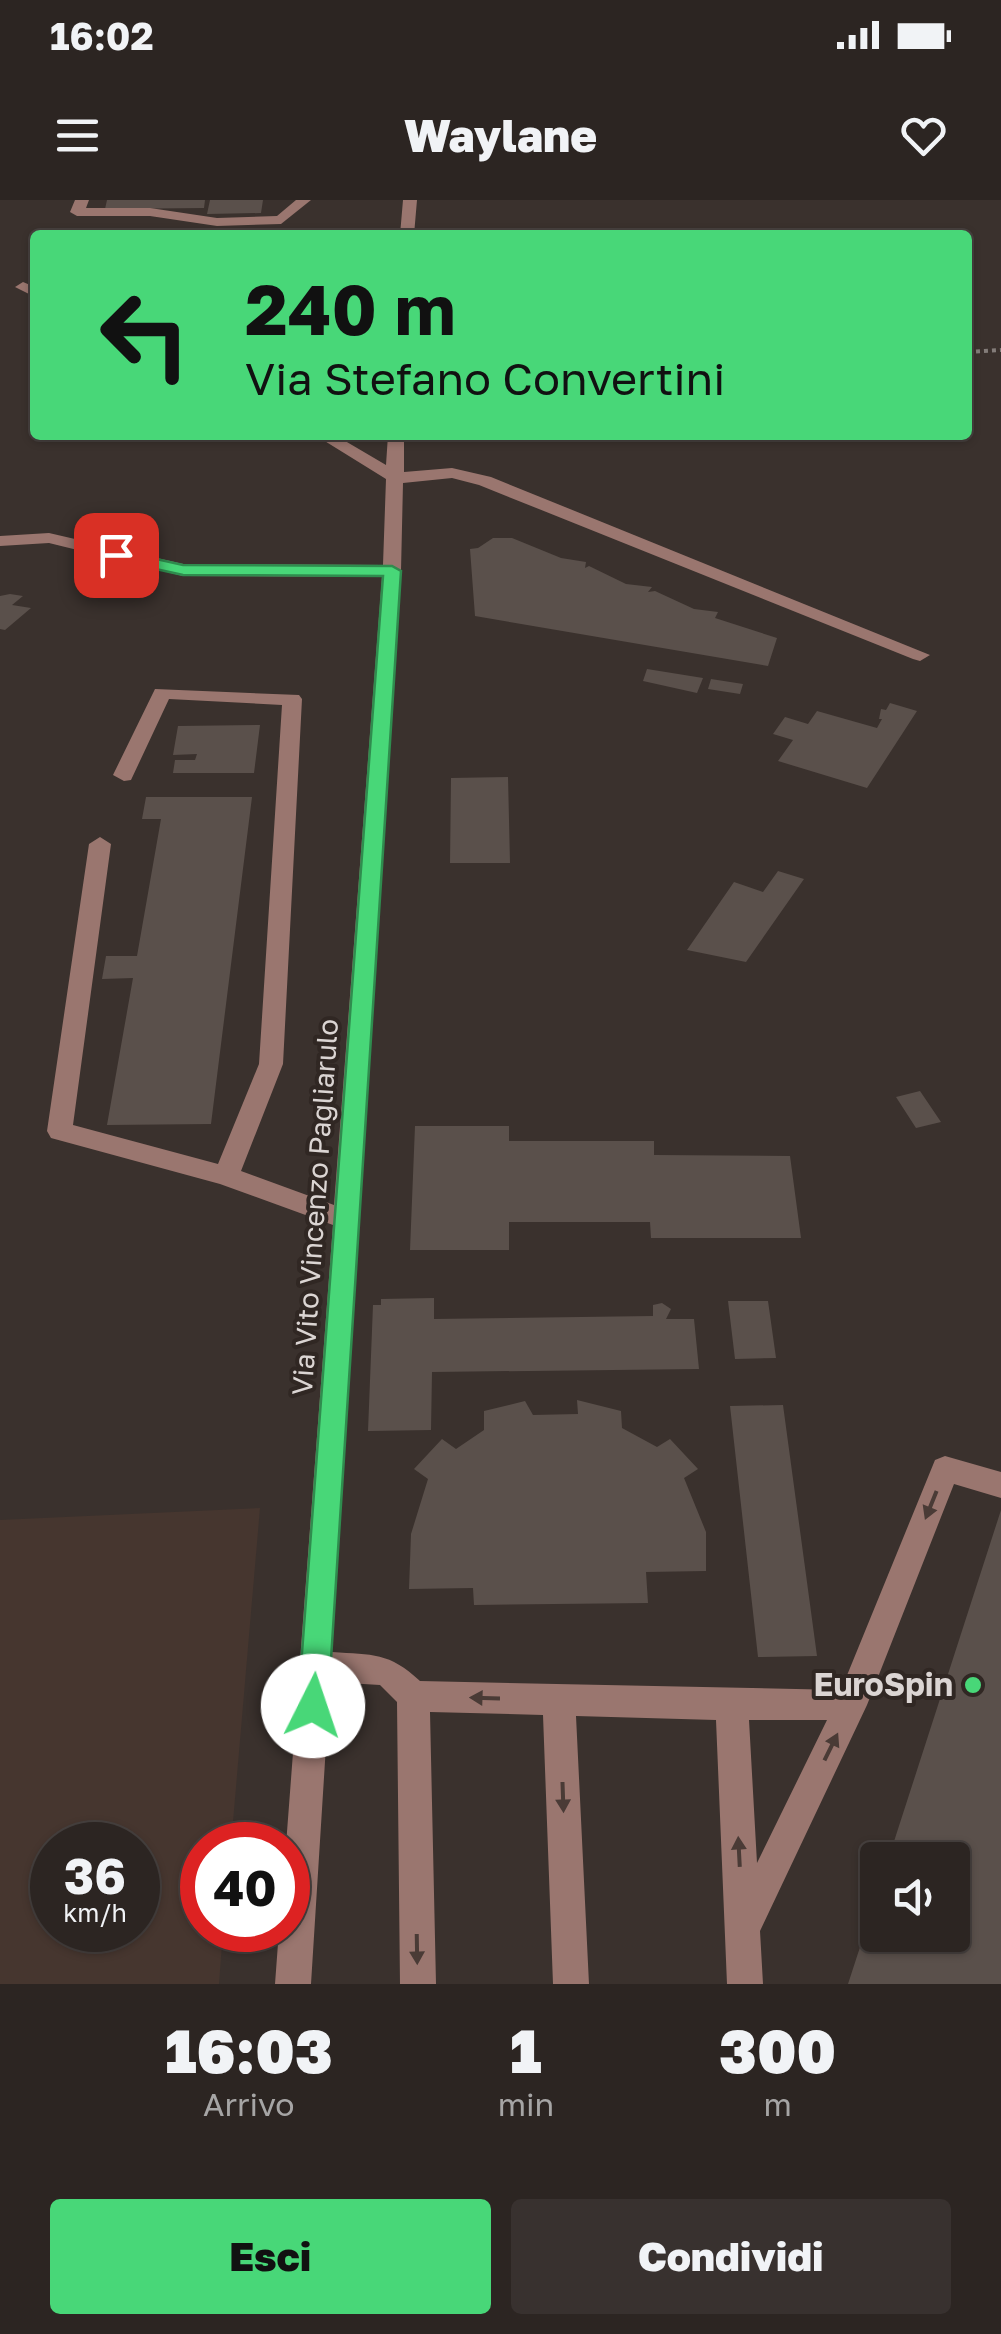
<!DOCTYPE html>
<html lang="it">
<style>
body{margin:0;font-family:"Golos Text",sans-serif;background:#38312f;color:#f1f3f6;height:100vh;display:flex;flex-direction:column;font-size:38px;white-space:nowrap}
*{box-sizing:border-box;margin:0}
p{font-size:32px;color:#a6a5a5}
.icon{flex:none;width:55px;height:55px;fill:none;stroke:currentColor;stroke-width:2;stroke-linecap:round;stroke-linejoin:round}
.map{position:relative;height:1784px;overflow:hidden}
.sheet{display:flex;flex-direction:column;background:#2c2522;flex:1}
.sheet>*{flex:none}
.guide{position:absolute;left:30px;top:30px;width:942px;height:210px;border-radius:10px;box-shadow:0 2px 8px #0004,0 0 0 2px #484240;background:#48d778;color:#111;overflow:hidden}
.tools{position:absolute;left:860px;top:1642px;display:grid;gap:20px}
.tools a{display:grid;place-items:center;width:110px;height:110px;border-radius:10px;background:#2c2522;box-shadow:0 2px 8px #0004,0 0 0 2px #484240;font-size:50px}
.speed{position:absolute;left:30px;top:1622px;display:flex;gap:20px;font-size:50px;font-weight:700;text-align:center}
.speed>*{display:grid;place-content:center;width:130px;height:130px;border-radius:50%;background:#2c2522;box-shadow:0 2px 8px #0004,0 0 0 2px #484240;line-height:1}
.speed small{font-size:25px;font-weight:400}
.speed .limit{border:15px solid #d22;background:#fff;color:#111}
.pin{position:absolute;display:grid;place-items:center;width:85px;height:85px;color:#fff;margin:-42px;border-radius:20px;box-shadow:0 5px 15px #0006}
.me{position:absolute;width:110px;margin:-55px;rotate:4deg;stroke-linejoin:round;filter:drop-shadow(0 0 8px #0008)}
.turn{display:flex;align-items:center;gap:35px;height:210px;padding:0 50px;font-size:45px}
.turn .icon{width:130px;height:130px;stroke-width:2.5}
.turn b{display:block;font-size:70px;line-height:85px}
.eta{display:flex;justify-content:space-evenly;align-items:center;height:170px;text-align:center}
.eta b{font-size:60px;font-weight:800;line-height:70px}
.button{display:flex;gap:20px;margin-top:auto;padding:20px 50px}
.button a{flex:1;height:115px;border-radius:10px;background:#48d778;color:#111;font-size:40px;font-weight:800;line-height:115px;text-align:center}
.button a+a{background:#38312f;color:#f1f3f6}
.status{display:flex;justify-content:space-between;align-items:center;height:70px;padding:0 50px;background:#2c2522;direction:ltr}
.status svg{height:28px;fill:currentColor}
header{display:flex;justify-content:space-between;align-items:center;height:130px;padding:0 50px;background:#2c2522;font-size:45px;font-weight:800}
.map>svg:first-child{display:block}
.built{fill:#46362f;fill-rule:evenodd}
.building{fill:#5a504b}
.lines{fill:none;stroke-linecap:round;stroke-linejoin:round}
.path{stroke:#837c79;stroke-width:4;stroke-dasharray:4 4;stroke-linecap:butt}
.minor{fill:#9a766f;fill-rule:evenodd}
.oneway{fill:#4a3b36}
.route{fill:#48d778;stroke:#2f8c4e;stroke-width:2.5}
.poi-dot{fill:#48d778;stroke:#302723;stroke-width:4}
.labels{text-anchor:middle;stroke-width:8;stroke-linejoin:round;paint-order:stroke}
.street-label{font-size:28px;fill:#dbd5d3;stroke:#302723}
.near-poi-label{font-size:32px;font-weight:bold;fill:#dbd5d3;stroke:#302723;text-anchor:end}
</style>
<div class="status"><b>16:02</b><svg viewBox="0 0 49 12"><path d="M0 12V9h3v3zM5 12V6h3v6zM10 12V3h3v9zM15 12V0h3v12zM26 1h20v11H26zM47 4h2v5h-2z"/></svg></div>
<header><svg class="icon" aria-label="menu" viewBox="0 0 24 24"><path d="M4 6h16M4 12h16M4 18h16"/></svg>Waylane<svg class="icon" aria-label="heart" viewBox="0 0 24 24"><path d="M12 20l-8-8c-3-5 5-10 8-4 3-6 11-1 8 4z"/></svg></header>
<div class="map">
<svg width="1001" height="1784" viewBox="0 0 1001 1784">
<rect width="100%" height="100%" fill="#3a312d"/>
<!-- built -->
<path class="built" d="M260,1308L231,1645H202V1730H223L219,1784H0V1320ZM52,1645H138V1730H52Z"/>
<!-- building -->
<path class="building" d="M107,0H205L204,8L105,9Z
M210,0H263L261,13L207,14Z
M493,338H512L561,358L586,362L585,368L589,366L626,384L652,387L648,392L655,391L694,409L718,412L715,418L777,438L768,466L475,416L470,349L478,348Z
M10,394L23,396L12,405L31,408L5,430L0,429V396Z
M647,469L703,478L697,493L643,481Z
M711,479L743,484L740,494L708,489Z
M890,503L917,511L867,588L778,561L793,540L773,534L785,517L808,524L817,511L877,528L882,519H879L881,509L886,510Z
M260,525L254,573H173L175,560H195L197,554L173,555L178,526Z
M508,577L510,663H450L451,578Z
M146,597H252L211,924L107,925L133,778L102,779L106,756H137L161,619H142Z
M778,671L804,679L746,762L687,750L734,682L763,692Z
M920,891L941,922L916,928L896,897Z
M415,926H509V941H654V955L790,956L801,1038H651L650,1022H509V1050H410Z
M434,1098V1119L653,1116V1105L662,1103L671,1109L666,1119H694L699,1169L432,1172L431,1230L368,1231L373,1105H381V1099Z
M728,1101H768L776,1158L735,1159Z
M577,1200L621,1211L622,1228L657,1247L670,1239L698,1269L684,1278L706,1332V1371L646,1372L648,1403L474,1405L473,1388L409,1389L411,1334L428,1279L414,1269L442,1239L456,1249L484,1230V1211L525,1201L533,1215L578,1214Z
M783,1205L817,1456L758,1457L730,1206Z
M1001,1310V1784H848L877,1695L878,1735H952V1660H888Z"/>
<g class="lines">
<!-- path -->
<path class="path" d="M968,152L1001,150"/>
<!-- minor -->
<path class="minor" d="M75,0H89L86,8H150L217,18L277,16L296,0H311L281,24L217,26L150,16H77L70,12Z
M403,0H417L414,35H400Z
M23,82L35,87V97L15,87Z
M315,235H335L386,265L388,235H404V272L452,268L491,277L930,455L920,461L913,459L479,285L452,278L403,283L401,371L332,1452C373,1455 389,1452 420,1481L841,1490L935,1260L945,1256L1001,1272V1298L954,1284L867,1505L760,1731L763,1784H727L716,1520L576,1516L589,1784H553L543,1515L430,1512L436,1784H400L397,1502L380,1485L330,1482L311,1784H275L279,1730H288L286,1645L333,1025L220,984L51,938L47,931L89,644L100,637L111,644L73,925L218,964L259,864L282,505L169,499L131,580L124,581L113,575L155,489L299,495L302,499L283,864L241,971L334,1005L382,377L183,376L49,343L0,346V336L49,333L183,364L383,365L386,279ZM749,1520H827L757,1663Z"/>
</g>
<!-- one-way arrows -->
<defs><path id="oneway-solid" d="M-6-.8H1V-3.2L6.5 0L1 3.2V.8H-6Z" transform="scale(2.5)"/></defs>
<g class="oneway">
<use href="#oneway-solid" transform="translate(931 1305) rotate(112)"/>
<use href="#oneway-solid" transform="translate(485 1498) rotate(-178)"/>
<use href="#oneway-solid" transform="translate(831 1547) rotate(-64)"/>
<use href="#oneway-solid" transform="translate(563 1597) rotate(88)"/>
<use href="#oneway-solid" transform="translate(739 1652) rotate(-93)"/>
<use href="#oneway-solid" transform="translate(417 1749) rotate(89)"/>
</g>
<!-- route -->
<path class="route" d="M116,350L183,365L392,366L401,371L328,1506L323,1516L313,1520L302,1516L298,1506L383,376L183,375L110,359L108,355Z"/>
<!-- markers -->
<circle class="poi-dot" cx="973" cy="1485" r="10"/>
<g class="labels">
<!-- street labels -->
<g class="street-label">
<text transform="translate(315 1007) rotate(-86)" y="10">Via Vito Vincenzo Pagliarulo</text>
</g>
<!-- near-poi labels -->
<g class="near-poi-label">
<text x="953" y="1496">EuroSpin</text>
</g>
</g>
</svg>
<div class="tools">
<a><svg class="icon" aria-label="sound" viewBox="0 0 24 24"><path d="M4 9h4l5-4v14l-5-4H4zM17 9q2 3 0 6"/></svg></a>
</div>
<div class="speed"><div>36<small>km/h</small></div><div class="limit">40</div></div>
<div class="pin" style="left:116px;top:355px;background:#d93025"><svg class="icon" aria-label="arrive" viewBox="0 0 24 24"><path d="M6 21V4h12l-3 4 3 4H6"/></svg></div>
<svg class="me" style="left:313px;top:1506px" viewBox="-20 -20 40 40"><circle r="19" fill="#fff"/><path d="M0-13L10 11 0 6-10 11z" fill="#48d778"/></svg>
<div class="guide">
<div class="turn"><svg class="icon" aria-label="left" viewBox="0 0 24 24"><path d="M17 20v-9H6M10 6l-5 5 5 5"/></svg><div><b>240 m</b>Via Stefano Convertini</div></div>
</div>
</div>
<section class="sheet">
<div class="eta">
<div><b>16:03</b><p>Arrivo</p></div>
<div><b>1</b><p>min</p></div>
<div><b>300</b><p>m</p></div>
</div>
<div class="button"><a>Esci</a><a>Condividi</a></div>
</section>
